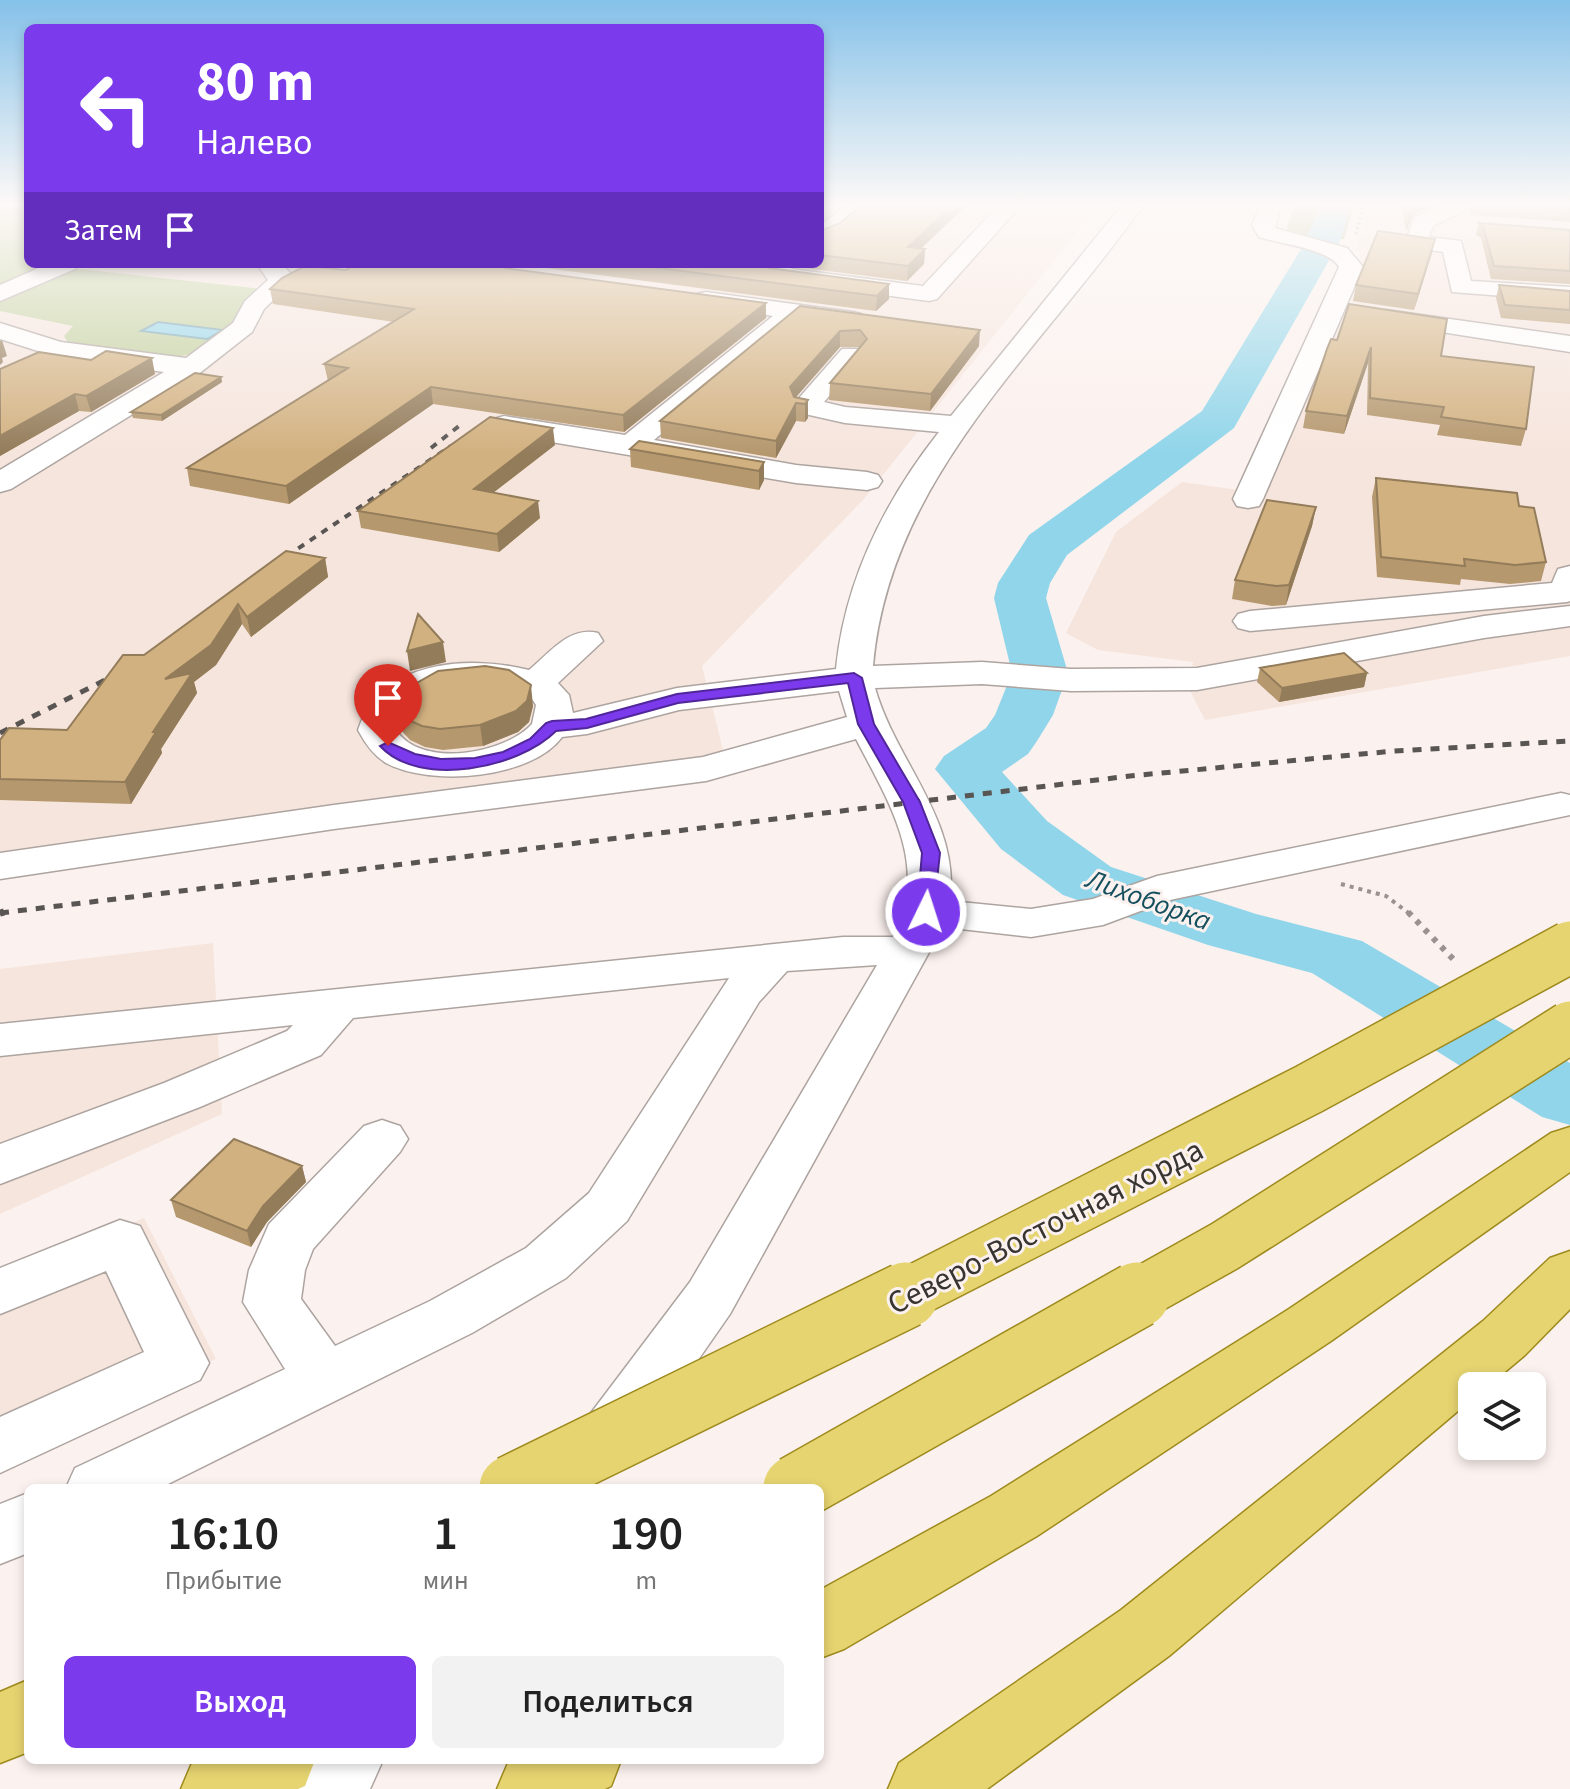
<!DOCTYPE html>
<html lang="ru">
<meta charset="utf-8">
<style>
body{margin:0;font-family:"Source Sans 3",sans-serif;background:#f2f2f2;color:#222;height:100vh;display:flex;flex-direction:column;font-size:30px;white-space:nowrap}
*{box-sizing:border-box;margin:0}
p{font-size:26px;color:#767676}
.icon{flex:none;width:44px;height:44px;fill:none;stroke:currentColor;stroke-width:2;stroke-linecap:round;stroke-linejoin:round}
.map{position:relative;flex:1;overflow:hidden}
.sheet{position:absolute;left:24px;top:1484px;width:800px;height:280px;display:flex;flex-direction:column;background:#fff;border-radius:12px;box-shadow:0 4px 12px #0003}
.sheet>*{flex:none}
.banner{position:absolute;left:24px;top:24px;width:800px;height:244px;border-radius:12px;box-shadow:0 4px 12px #0003;background:#7c3aed;color:#fff;overflow:hidden}
.fabs{position:absolute;left:1458px;top:1372px;display:grid;gap:16px}
.fabs a{display:grid;place-items:center;width:88px;height:88px;border-radius:12px;background:#fff;box-shadow:0 4px 12px #0003;font-size:40px}
.pin{position:absolute;display:grid;place-items:center;width:68px;height:68px;color:#fff;margin:-82px -34px;border-radius:50% 50% 50% 0;rotate:-45deg;box-shadow:0 0 8px #0007}
.pin .icon{rotate:45deg}
.me{position:absolute;width:88px;margin:-44px;rotate:4deg;stroke-linejoin:round;filter:drop-shadow(0 0 6px #0008)}
.turn{display:flex;align-items:center;gap:28px;height:168px;padding:0 40px;font-size:36px}
.turn .icon{width:104px;height:104px;stroke-width:2.5}
.turn b{display:block;font-size:56px;line-height:68px}
.then{display:flex;align-items:center;height:76px;padding:0 40px;background:#0003;gap:16px;font-size:30px}
.eta{display:flex;justify-content:space-evenly;align-items:center;height:136px;text-align:center}
.eta b{font-size:48px;font-weight:600;line-height:56px}
.action{display:flex;gap:16px;margin-top:auto;padding:16px 40px}
.action a{flex:1;height:92px;border-radius:12px;background:#7c3aed;color:#fff;font-size:32px;font-weight:600;line-height:92px;text-align:center}
.action a+a{background:#f2f2f2;color:#222}
.map>svg:first-child{display:block}
.built{fill:#f6e5dd}
.green{fill:#bfcf9a}
.forest{fill:#a6b680}
.water{fill:#90d5ea;stroke:#75a5b3;stroke-width:2}
.lines{fill:none;stroke-linecap:round;stroke-linejoin:round}
.river{fill:#90d5ea;fill-rule:evenodd}
.minor-casing{stroke:#ada4a0;stroke-width:3}
.major-casing{stroke:#9e8a1d;stroke-width:3}
.path-far2{stroke:#999290;stroke-width:3;stroke-dasharray:2 3;stroke-linecap:butt}
.path-far1{stroke:#999290;stroke-width:4;stroke-dasharray:4 5;stroke-linecap:butt}
.path{stroke:#999290;stroke-width:6;stroke-dasharray:5 7;stroke-linecap:butt}
.minor{fill:#fff;fill-rule:evenodd}
.major{fill:#e6d470;fill-rule:evenodd}
.rail-far2{stroke:#595553;stroke-width:4;stroke-dasharray:7 7;stroke-linecap:butt}
.rail-far1{stroke:#595553;stroke-width:5;stroke-dasharray:9 9;stroke-linecap:butt}
.rail{stroke:#595553;stroke-width:7;stroke-dasharray:12 12;stroke-linecap:butt}
.major-bridge-far1-casing{stroke:#9e8a1d;stroke-width:54;stroke-linecap:butt}
.major-bridge-casing{stroke:#9e8a1d;stroke-width:68;stroke-linecap:butt}
.major-bridge-far1{stroke:#e6d470;stroke-width:51}
.major-bridge{stroke:#e6d470;stroke-width:65}
.wall{fill:#b5986e}
.shaded-wall{fill:#937c5a}
.building{fill:#d2b180;stroke:#937c5a;stroke-width:2}
.route{fill:#7c3aed;stroke:#51269a;stroke-width:2}
.labels{text-anchor:middle;stroke-width:6;stroke-linejoin:round;paint-order:stroke}
.water-label{font-size:28px;font-style:italic;fill:#144f5e;stroke:#fbf1ee}
.near-street-label{font-size:32px;fill:#373432;stroke:#fbf1ee}
</style>
<div class="map">
<svg width="1570" height="1789" viewBox="0 0 1570 1789">
<rect width="100%" height="100%" fill="#fbf1ee"/>
<!-- built -->
<path class="built" d="M0,204H28V264H820V204H1099L863,500L702,666L724,754L0,855Z
M1369,204H1570V339L1356,306L1346,297L1361,253L1356,250Z
M1336,322L1570,350V656L1205,720L1189,689L1193,662L1098,650L1066,633L1116,532L1182,482L1266,494Z
M213,943L222,1114L0,1214V969Z
M144,1218L216,1359L0,1459V1279Z"/>
<!-- green -->
<path class="green" d="M0,204H28V264H55L0,289Z
M73,269H79L262,289C245,313 211,353 180,356L69,344L64,336L73,326L0,311V302Z"/>
<!-- forest -->
<path class="forest" d="M1295,204H1355L1344,239L1320,240L1288,233L1287,226Z"/>
<!-- water -->
<path class="water" d="M158,322L223,330L207,339L141,331Z"/>
<g class="lines">
<!-- river -->
<path class="river" d="M1320,204H1352L1340,241L1234,428L1067,555L1050,583L1046,598L1068,673L1053,715L1037,741L1028,754L1002,772L1047,821L1111,867L1256,914L1362,941L1570,1063V1125L1542,1117L1312,973L1208,945L1063,895L1001,849L935,769L944,756L986,728L995,715L1012,673L994,598L998,583L1029,535L1202,411L1306,241Z"/>
<defs>
<path id="minor" d="M849,204H872L828,241L820,243V225Z
M1000,204H1022L937,299L929,301L770,280L762,278L758,273L768,264H794L791,269L923,286Z
M1123,204H1144C1041,351 889,477 873,666L982,662L1071,669L1197,668L1484,616L1570,606V626L1484,638L1197,690L1071,691L982,684L875,688C896,762 960,820 950,901L1031,909L1093,899L1157,876L1561,793L1570,795V815L1170,900L1103,925L1031,937L943,927L730,1314L632,1455L610,1462L588,1455L579,1436L588,1417L690,1282L877,965L787,971L759,1002L627,1221L566,1278L472,1333L160,1488H66L75,1468L285,1369L243,1302L249,1270L269,1224L364,1126L382,1120L400,1126L408,1139L400,1152L313,1249L305,1270L301,1299L335,1346L430,1301L526,1248L589,1193L729,978L353,1018L321,1055L200,1107L0,1184V1144L164,1083L287,1031L293,1025L0,1056V1024L843,937H893C931,866 888,801 856,739L706,781L334,829L0,879V853L334,805L703,757L847,717L839,691L679,710L587,734L562,737C531,779 430,787 386,763C373,755 365,743 358,730C380,660 468,655 529,670C550,653 569,626 598,633L603,641L558,683L569,695L573,713L677,688L836,669C845,580 884,502 939,432L845,423L796,412L792,406L842,349H860L864,355L824,402L845,407L951,416ZM480,683C500,685 526,686 536,705L532,724C505,754 421,769 396,730C408,690 443,687 480,683Z
M1261,204H1281L1275,228L1347,248L1363,267L1263,499L1259,506L1248,508L1237,506L1233,499L1339,267C1330,249 1279,244 1259,237L1252,225Z
M1445,204H1472L1469,208L1433,226L1429,237L1461,241L1471,281L1570,287V301L1452,292L1443,252L1408,247L1405,242L1415,217Z
M48,264H78L75,269L0,301V285Z
M257,264H282L292,275V282L264,309L252,332L201,372L11,489L0,492V470L164,372L57,357L0,339V323L61,342L186,358L233,323L245,301L268,280Z
M706,292L852,312L861,314L864,319L861,324L852,326L799,319L654,440L796,465L867,472L878,475L882,481L878,487L867,490L796,483L504,434L494,431L490,425L494,419L504,416L625,435L773,316L697,304L694,299L697,294Z
M1386,310L1570,336V352L1377,322L1374,317L1377,312Z
M1570,566V601L1567,602L1250,631L1238,628L1233,621L1238,614L1250,611L1552,583L1558,569Z
M120,1220L140,1226L209,1363L200,1380L0,1473V1417L144,1352L106,1271L0,1314V1268Z
M28,1493V1553L0,1564V1504Z
M298,1760H383L370,1789H284Z"/>
<path id="major" d="M1570,1127V1172L1331,1341L1037,1536L844,1649L820,1658V1590L991,1496L1289,1309L1551,1133Z
M1570,1251V1309L1525,1355L1488,1386H1472V1399L1169,1656L987,1789H888L899,1763L1121,1610L1483,1321L1550,1258Z
M28,1680V1752L0,1763V1692Z
M198,1760H315L305,1786L298,1789H181L192,1763Z
M513,1760H621L611,1786L605,1789H497L508,1763Z"/>
</defs>
<!-- minor casing -->
<use href="#minor" class="minor-casing"/>
<!-- major casing -->
<use href="#major" class="major-casing"/>
<!-- path-far2 -->
<path class="path-far2" d="M1356,234L1364,204"/>
<!-- path-far1 -->
<path class="path-far1" d="M1341,884L1386,896L1410,914"/>
<!-- path -->
<path class="path" d="M1408,912L1455,961"/>
<!-- minor -->
<use href="#minor" class="minor"/>
<!-- major -->
<use href="#major" class="major"/>
<!-- rail-far2 -->
<path class="rail-far2" d="M431,448L459,426
M275,564L451,446"/>
<!-- rail-far1 -->
<path class="rail-far1" d="M0,733L121,672
M0,913L1130,776L1394,751L1570,741"/>
<!-- rail -->
<path class="rail" d="M0,913L4,912"/>
<defs>
<path id="major-bridge-far1" d="M902,1297L1309,1089L1570,947
M1134,1297L1225,1246L1570,1027"/>
<path id="major-bridge" d="M512,1488L906,1295
M796,1488L1137,1295"/>
</defs>
<!-- major-bridge-far1 casing -->
<use href="#major-bridge-far1" class="major-bridge-far1-casing"/>
<!-- major-bridge casing -->
<use href="#major-bridge" class="major-bridge-casing"/>
<!-- major-bridge-far1 -->
<use href="#major-bridge-far1" class="major-bridge-far1"/>
<!-- major-bridge -->
<use href="#major-bridge" class="major-bridge"/>
</g>
<!-- wall -->
<path class="wall" d="M1401,204H1440L1414,214L1406,231Z
M1470,204H1570V222L1471,215L1469,209Z
M1479,223L1570,230V284L1491,279L1481,238L1476,235Z
M820,231L925,249L924,264L907,281L796,267L795,264H820Z
M1432,253L1414,310L1353,301L1356,285Z
M515,264H765L763,266L889,299L876,311Z
M500,265L505,268L766,318L624,432L433,404L289,504L190,486L187,468L328,381L324,364L394,322L273,304L270,289L346,270Z
M1499,285L1570,291V324L1501,318L1496,298Z
M800,306L979,346L930,411L829,400L830,383L861,347H840L796,397L808,400V418L805,422L796,421L776,458L661,438L660,421Z
M1331,339L1441,356L1526,429L1521,446L1437,435L1440,425L1367,415L1368,363L1344,434L1303,428L1306,411Z
M0,369L155,374L91,412L79,411L0,456Z
M221,377L222,382L162,421L133,418L131,412Z
M555,445L493,493L540,518L499,552L361,528L358,511Z
M630,449L764,462V480L759,490L631,467Z
M1376,478L1519,506L1546,562L1541,581L1510,584L1461,579L1460,585L1377,577L1372,497Z
M1316,507L1312,526L1286,605L1272,606L1232,599L1235,580Z
M325,558L328,577L251,637L242,624L216,665L194,682L197,693L161,749L162,753L131,804L0,800V740L67,730L144,655Z
M1260,668L1367,673L1364,687L1279,702L1257,682Z
M533,706L529,722L518,732L483,746L443,750L425,747L410,740L400,729L396,708Z
M302,1166L306,1182L267,1222L251,1247L176,1217L171,1200Z"/>
<!-- shaded-wall -->
<path class="shaded-wall" d="M954,204H968L907,262L908,247Z
M1415,204H1440L1414,214L1406,231L1409,217Z
M1435,239L1432,253L1414,310L1418,294Z
M925,249L924,264L907,281L908,266Z
M889,284V299L876,311L877,296Z
M766,303V318L624,432L623,415Z
M980,330L979,346L930,411L931,394Z
M840,331V347L790,404V387Z
M2,340L7,356L2,358L3,362L0,365V341Z
M1371,347L1368,363L1344,434L1347,416Z
M152,358L155,374L91,412L86,396Z
M221,377L222,382L162,421L161,415Z
M431,387L433,404L289,504L286,486Z
M75,394L79,411L0,456V436Z
M808,400V418L805,422V404Z
M796,403V421L776,458V441Z
M553,428L555,445L476,506L474,489Z
M764,462V480L759,490V471Z
M538,501L540,518L499,552L497,534Z
M1316,507L1312,526L1286,605L1289,585Z
M325,558L328,577L251,637L247,617Z
M238,604L242,624L216,665L194,682L197,693L161,749L162,753L131,804L125,782L165,679Z
M443,642L446,662L410,671L407,651Z
M1367,673L1364,687L1279,702L1282,688Z
M531,685L533,706L529,722L518,732L483,746L480,725Z
M302,1166L306,1182L267,1222L251,1247L247,1231L263,1206Z"/>
<!-- building -->
<path class="building" d="M863,204H954L908,247L925,249L908,266L820,255V231L840,223Z
M1407,204H1415L1409,217Z
M1481,204H1570V210Z
M1479,223L1570,230V271L1494,266L1483,226Z
M1378,231L1435,239L1418,294L1356,285Z
M356,264H498L505,268L766,303L623,415L431,387L286,486L187,468L348,368L324,364L414,309L270,289L282,278L305,266L346,270Z
M627,264H759L769,268L889,284L877,296Z
M1499,285L1570,291V310L1505,305Z
M1349,304L1447,319L1441,356L1534,367L1526,429L1441,417L1444,407L1370,398L1371,347L1347,416L1306,411L1327,349L1331,339L1337,340Z
M800,306L980,330L931,394L830,383L867,339L860,330L840,331L790,387L794,397L808,400L805,404L796,403L776,441L660,421Z
M106,351L152,358L86,396L75,394L0,436V369L39,352L91,360Z
M195,373L221,377L161,415L131,412Z
M490,417L553,428L474,489L538,501L497,534L358,511Z
M639,441L764,462L759,471L630,449Z
M1376,478L1517,493L1519,506L1534,508L1546,562L1515,565L1464,559L1465,566L1381,557Z
M1267,500L1316,507L1289,585L1276,586L1235,580Z
M286,551L325,558L247,617L238,604L211,645L165,679L192,673L153,732H156L125,782L0,779V740L9,728L67,730L123,655H144Z
M418,614L443,642L407,651Z
M1344,653L1367,673L1282,688L1260,668Z
M485,666L509,670L531,685L527,701L516,711L480,725L440,729L422,726L406,719L396,708L408,688L438,671Z
M234,1139L302,1166L263,1206L247,1231L171,1200Z"/>
<!-- sky -->
<linearGradient id="sky" x2="0" y2="1"><stop stop-color="#85c1e9"/><stop offset="0.45" stop-color="#fdf9f7"/><stop offset="1" stop-color="#fdf9f7" stop-opacity="0"/></linearGradient>
<rect width="1570" height="454" fill="url(#sky)"/>
<!-- route -->
<path class="route" d="M854,673L862,678L874,724L920,802L940,853L933,916L926,918L917,912L922,853L903,802L858,724L848,683L678,703L587,728L556,731C519,768 420,789 380,746L388,742L415,754L441,759L475,758L503,752L530,739L546,723L552,721L586,719L677,694Z"/>
<g class="labels">
<!-- water labels -->
<g class="water-label">
<text transform="translate(1149 899) rotate(20)" y="10">Лихоборка</text>
</g>
<!-- near-street labels -->
<g class="near-street-label">
<text transform="translate(1045 1226) rotate(-27)" y="11">Северо-Восточная хорда</text>
</g>
</g>
</svg>
<div class="fabs">
<a><svg class="icon" aria-label="layers" viewBox="0 0 24 24"><path d="M12 4l9 5-9 5-9-5zM3 14l9 5 9-5"/></svg></a>
</div>
<div class="pin" style="left:388px;top:746px;background:#d93025"><svg class="icon" aria-label="arrive" viewBox="0 0 24 24"><path d="M6 21V4h12l-3 4 3 4H6"/></svg></div>
<svg class="me" style="left:926px;top:912px" viewBox="-20 -20 40 40"><circle r="17" fill="#7c3aed" stroke="#fff" stroke-width="3"/><path d="M0-11L8 9 0 5-8 9z" fill="#fff"/></svg>
<div class="banner">
<div class="turn"><svg class="icon" aria-label="left" viewBox="0 0 24 24"><path d="M17 20v-9H6M10 6l-5 5 5 5"/></svg><div><b>80 m</b>Налево</div></div>
<div class="then">Затем<svg class="icon" aria-label="arrive" viewBox="0 0 24 24"><path d="M6 21V4h12l-3 4 3 4H6"/></svg></div>
</div>
<section class="sheet">
<div class="eta">
<div><b>16:10</b><p>Прибытие</p></div>
<div><b>1</b><p>мин</p></div>
<div><b>190</b><p>m</p></div>
</div>
<div class="action"><a>Выход</a><a>Поделиться</a></div>
</section>
</div>
